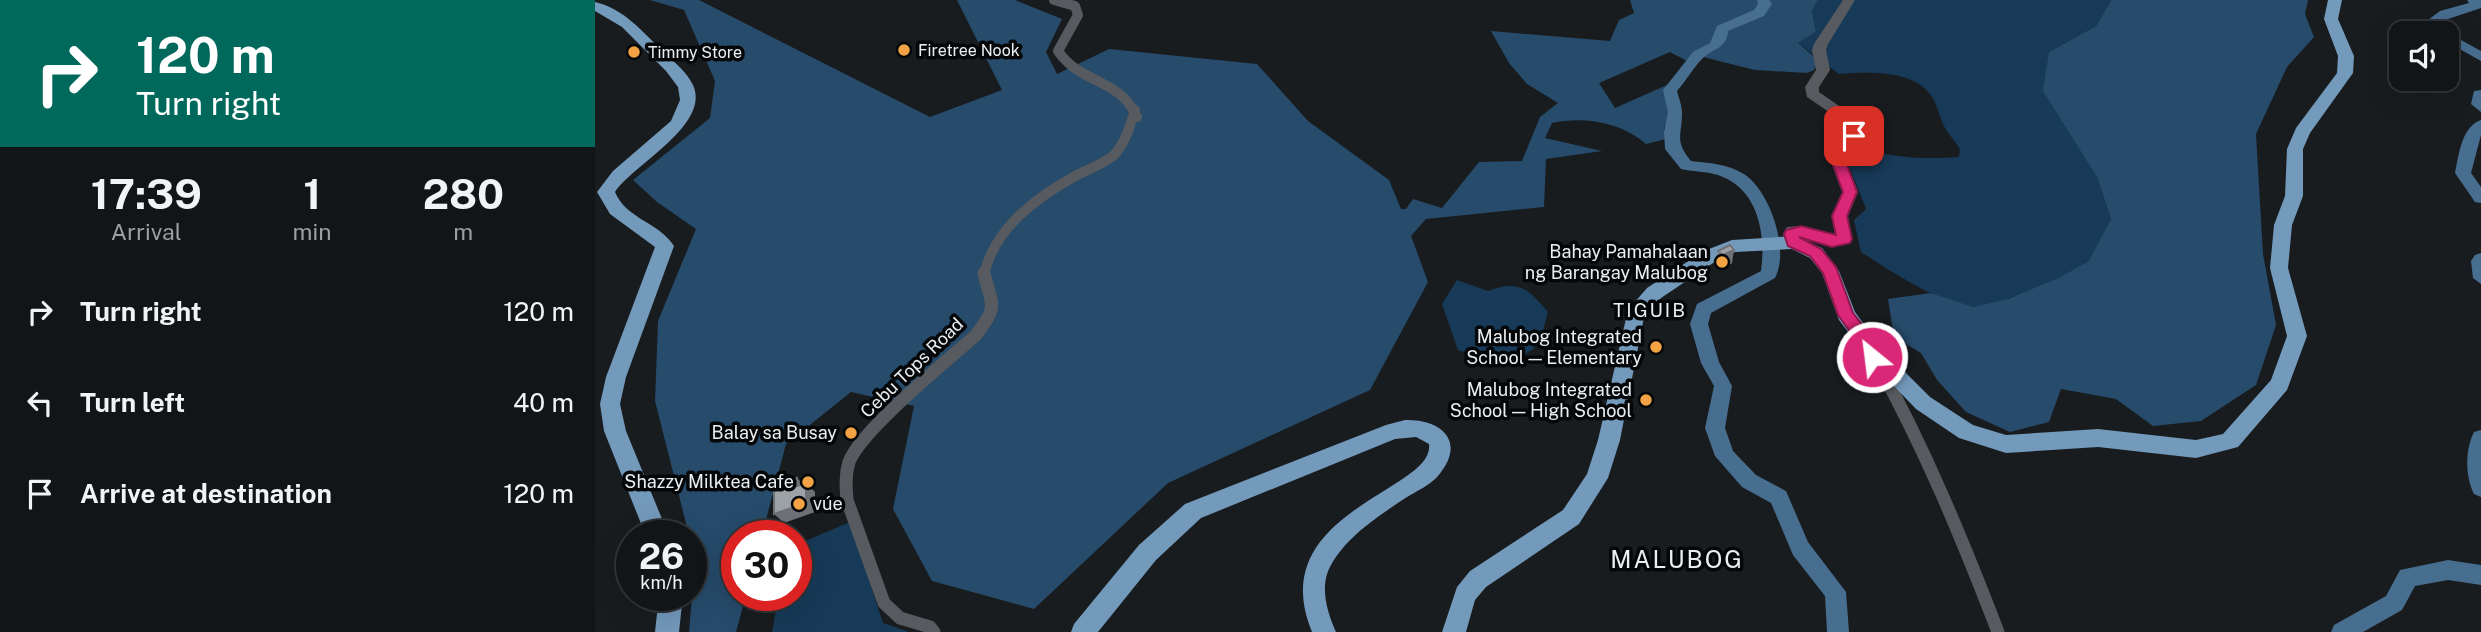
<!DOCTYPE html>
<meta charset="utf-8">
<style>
body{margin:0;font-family:"Public Sans",sans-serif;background:#1b1e20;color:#f1f3f6;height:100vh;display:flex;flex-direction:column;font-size:26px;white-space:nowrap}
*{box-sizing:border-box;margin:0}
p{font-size:23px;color:#9c9fa1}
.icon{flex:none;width:38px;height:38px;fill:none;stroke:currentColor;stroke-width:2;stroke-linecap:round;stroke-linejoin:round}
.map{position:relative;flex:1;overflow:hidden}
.drawer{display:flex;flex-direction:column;background:#121517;width:595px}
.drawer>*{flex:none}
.banner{background:#00695c;color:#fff;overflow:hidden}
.tools{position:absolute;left:1794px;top:21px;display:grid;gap:14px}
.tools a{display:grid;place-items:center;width:70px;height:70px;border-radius:14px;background:#121517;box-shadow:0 7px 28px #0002,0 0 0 2px #313436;font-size:35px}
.speed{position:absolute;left:21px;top:520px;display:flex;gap:14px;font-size:35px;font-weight:700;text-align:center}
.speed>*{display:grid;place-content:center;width:91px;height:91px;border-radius:50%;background:#121517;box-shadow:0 7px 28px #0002,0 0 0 2px #313436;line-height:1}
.speed small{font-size:18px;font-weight:400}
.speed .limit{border:10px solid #d22;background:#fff;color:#111}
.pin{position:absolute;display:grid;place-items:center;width:60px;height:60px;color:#fff;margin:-30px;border-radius:14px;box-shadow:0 4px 10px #0006}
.me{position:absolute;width:77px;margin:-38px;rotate:331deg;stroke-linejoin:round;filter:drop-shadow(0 0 5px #0008)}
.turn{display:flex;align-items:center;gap:24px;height:147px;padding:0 21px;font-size:32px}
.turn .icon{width:91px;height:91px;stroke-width:2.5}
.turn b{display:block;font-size:49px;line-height:60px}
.eta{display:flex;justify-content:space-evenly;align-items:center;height:119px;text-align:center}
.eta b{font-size:42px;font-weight:700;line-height:49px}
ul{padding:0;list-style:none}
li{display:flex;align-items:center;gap:21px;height:91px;padding:0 21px}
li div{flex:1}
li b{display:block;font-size:26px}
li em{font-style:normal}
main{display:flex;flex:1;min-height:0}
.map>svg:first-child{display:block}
.green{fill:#173a58}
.forest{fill:#264b6b}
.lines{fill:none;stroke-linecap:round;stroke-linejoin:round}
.river{fill:#476d8f;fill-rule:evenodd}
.street-far1{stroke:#575b5f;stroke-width:10}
.street{stroke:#575b5f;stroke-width:13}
.secondary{fill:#575b5f;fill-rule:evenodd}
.primary{fill:#7399bb;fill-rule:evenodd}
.wall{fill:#878b90}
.shaded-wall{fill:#6e7175}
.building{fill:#9da2a7;stroke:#6e7175;stroke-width:2}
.route{fill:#db2777;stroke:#8e194d;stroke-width:2}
.poi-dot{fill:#f4a344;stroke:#050608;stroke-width:2.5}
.labels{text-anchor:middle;stroke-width:7;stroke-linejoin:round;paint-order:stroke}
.far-poi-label{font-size:16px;fill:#ebeef0;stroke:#050608;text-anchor:start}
.poi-label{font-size:18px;fill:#ebeef0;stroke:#050608;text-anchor:end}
.street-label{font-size:18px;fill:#ebeef0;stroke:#050608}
.neighbourhood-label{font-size:19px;letter-spacing:2px;fill:#ebeef0;stroke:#050608}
.near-quarter-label{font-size:24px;letter-spacing:2px;fill:#ebeef0;stroke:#050608}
</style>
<main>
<section class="drawer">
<div class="banner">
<div class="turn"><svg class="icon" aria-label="right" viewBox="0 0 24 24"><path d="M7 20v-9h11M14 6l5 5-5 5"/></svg><div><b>120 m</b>Turn right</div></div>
</div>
<div class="eta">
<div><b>17:39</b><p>Arrival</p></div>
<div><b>1</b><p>min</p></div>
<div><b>280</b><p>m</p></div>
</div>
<ul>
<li><svg class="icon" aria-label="right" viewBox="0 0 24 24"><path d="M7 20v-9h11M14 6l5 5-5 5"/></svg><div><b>Turn right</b></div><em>120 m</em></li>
<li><svg class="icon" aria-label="left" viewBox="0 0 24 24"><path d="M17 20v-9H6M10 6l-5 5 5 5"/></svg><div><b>Turn left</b></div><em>40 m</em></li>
<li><svg class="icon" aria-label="arrive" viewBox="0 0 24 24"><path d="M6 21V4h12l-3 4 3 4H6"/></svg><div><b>Arrive at destination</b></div><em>120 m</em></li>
</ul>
</section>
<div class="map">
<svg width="1886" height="632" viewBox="0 0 1886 632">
<rect width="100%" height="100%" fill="#181c1f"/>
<!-- green -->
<path class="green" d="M1223,0H1516L1501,26L1454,52L1485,146L1502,177L1516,219C1510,232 1503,253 1493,262C1478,275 1396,309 1377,307C1345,304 1294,270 1266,252L1259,220L1271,209L1253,163L1259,147C1297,157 1324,160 1364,157L1365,149C1360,141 1353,134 1349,126C1345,118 1343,109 1339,100C1322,69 1274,72 1244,74L1203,43L1221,32L1217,11Z
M862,280L893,291C924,279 933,289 953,312C950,322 948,336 942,344C928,366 884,356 863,350L847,304Z
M255,522L288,623L314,632H177L184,595H201V545Z"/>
<!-- forest -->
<path class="forest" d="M55,0H104L335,117L407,90L362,0H420L467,19L451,52L462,74L514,49L662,64L713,121L794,180L806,209H811L818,199L847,208L884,162L927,161L945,117L963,103L932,84L914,63L896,31L1015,41L1024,20L1039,13L1035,0H1163L1166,3L1163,9L1123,27C1122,47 1102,46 1092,61L1075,52L1004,83L1020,108L1072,85L1077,111L1069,128L1071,139L1051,144C1026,122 989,116 957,123L950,138L1007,151L951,159L949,207L831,219L816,236L833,282L775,390L573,483L439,609L337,581L298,509L319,406L256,392L191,444L167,535L142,536V595H151L141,632H94L100,559L96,536L94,535L60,401L63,321L101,229L62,202L38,180L115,118L120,81L89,10Z
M1170,0H1223L1217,11L1221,32L1203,43L1223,60L1219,70L1212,73L1160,70L1104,56L1123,47L1131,38L1130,29L1167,14L1172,4Z
M1516,0H1713L1710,14L1719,37L1692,67L1661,134L1668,254L1681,325L1661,385L1606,421L1558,426L1521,399L1466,389L1454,422L1415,432L1371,412L1342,380L1326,353L1299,337L1293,299L1336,293L1378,307L1413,299L1464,278L1494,261L1516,219L1502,177L1448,91L1454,52L1501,26Z"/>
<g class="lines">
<!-- river -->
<path class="river" d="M1162,0H1174L1177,4L1169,16L1133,31C1132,49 1118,48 1107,59C1098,68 1091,81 1082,91C1084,98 1087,106 1087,113C1087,136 1079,140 1096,161C1114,163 1133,164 1149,174C1175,191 1195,250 1180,278L1116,313L1113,324L1124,362L1137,386L1130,428L1138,451L1161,475L1191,491L1213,542L1251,592L1254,632H1232L1230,596L1198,555L1176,503L1147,487L1120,456L1110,428L1119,386L1106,363L1095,324L1102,304L1166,271C1171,236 1164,192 1128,177C1115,171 1099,172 1086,169L1070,149L1069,132L1073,112L1068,90L1098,52L1115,43L1122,26L1159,10L1163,4Z
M1872,0H1886V8L1847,21L1855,34L1886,51V61L1852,42V33H1842L1833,20L1845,11L1874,3Z
M1886,90V112L1876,104L1879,91Z
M1886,120V135L1876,173L1886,187V203L1880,202L1860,173C1864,155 1866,127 1886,120Z
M1886,253V284L1878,278L1876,261L1880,255Z
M1886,430V497L1879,494C1870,476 1870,450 1879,432Z
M1853,560L1886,565V585L1853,580L1820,586L1807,610L1768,632H1736L1739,625L1791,596L1805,570Z"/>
<!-- street-far1 -->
<path class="street-far1" d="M459,0L480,6L483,15L463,51C485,84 525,78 542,117
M389,275C399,228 442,197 482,175C494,169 511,163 520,154C531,141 535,126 540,110"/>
<!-- street -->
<path class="street" d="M1283,364C1330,449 1368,541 1403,632
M339,632L335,627L305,618L289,603L252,500C251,487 250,475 254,462C266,430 352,361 381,335C404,305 397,307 389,273"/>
<!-- secondary -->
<path class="secondary" d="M1248,0H1260L1233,44L1231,50L1235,70L1224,87V92L1257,115L1267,131L1265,142L1253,165L1263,192L1253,216L1257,239L1255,243L1238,247L1206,238L1205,246H1193L1188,234L1192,227L1204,226L1240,235L1237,216L1247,192L1237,165L1251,142L1253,131L1247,121L1212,97L1210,87L1221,70L1217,50L1219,44Z"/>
<!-- primary -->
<path class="primary" d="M1733,0H1747L1743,19L1759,56L1758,73L1715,133L1708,149V196L1697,225L1693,268L1712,336L1692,390L1643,447L1601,458L1503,447L1411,453L1364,438L1321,409L1275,361L1244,320L1227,273L1215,258L1197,249L1140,252L1121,261L1066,298L1049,317L1025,440L1013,478L984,524L891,587L880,600L871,632H847L862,587L875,571L968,510L992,474L1003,440L1033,310L1052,288L1109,251L1137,240L1199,236L1227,248L1244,271L1260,312L1289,351L1335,397L1378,425L1411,435L1503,429L1601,440L1628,434L1676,380L1692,336L1675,268L1679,225L1690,196L1692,149L1701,128L1742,73L1743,56L1729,19Z
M0,2C30,9 47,32 69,52C79,62 91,71 98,85C116,125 39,164 20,192C31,219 64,222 79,246L31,377L25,404L31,431L74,536H51L9,431L5,404L11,377L60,247L15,214L2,192L18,171L76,121L85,100L83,87L71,71L27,27L0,11Z
M810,420C847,419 872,442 843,476C835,485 822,491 812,497C785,515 752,536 736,565C724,586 732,612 741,632H717C667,511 841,491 834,444L821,437L800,439L606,518L561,560L503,632H476L479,624L544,545L590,504L791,425Z
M64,595H88L84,632H60Z"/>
</g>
<!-- wall -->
<path class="wall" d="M1123,251L1137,263L1125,269L1121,264Z"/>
<!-- shaded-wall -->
<path class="shaded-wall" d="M1139,250L1137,263L1125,269L1128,255Z
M202,478L211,487V483L220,492V512L189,523L179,514L202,486Z"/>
<!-- building -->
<path class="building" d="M1135,245L1139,250L1128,255L1123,251Z
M202,478V486L211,483V503L179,514V485Z"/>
<!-- route -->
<path class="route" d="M1259,132L1265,136L1252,165L1262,192L1252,216L1257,239L1255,243L1237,247L1204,237L1226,249L1241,267L1258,313L1277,337L1285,357L1277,364L1271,362L1264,344L1243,315L1228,273L1215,256L1193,246L1189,234L1191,230L1206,226L1241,235L1237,216L1248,192L1238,165L1252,136Z"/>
<!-- markers -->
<g class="poi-dot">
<circle cx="309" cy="50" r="7"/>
<circle cx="39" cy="52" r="7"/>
<circle cx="1127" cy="262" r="7"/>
<circle cx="1061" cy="347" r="7"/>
<circle cx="1051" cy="400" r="7"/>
<circle cx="256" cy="433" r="7"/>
<circle cx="213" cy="482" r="7"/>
<circle cx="204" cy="504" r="7"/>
</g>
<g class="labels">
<!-- far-poi labels -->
<g class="far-poi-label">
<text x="323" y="56">Firetree Nook</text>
<text x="53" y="58">Timmy Store</text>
</g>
<!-- poi labels -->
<g class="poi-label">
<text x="1113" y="258">Bahay Pamahalaan<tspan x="1113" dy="21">ng Barangay Malubog</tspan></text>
<text x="1047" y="343">Malubog Integrated<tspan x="1047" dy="21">School — Elementary</tspan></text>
<text x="1037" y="396">Malubog Integrated<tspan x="1037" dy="21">School — High School</tspan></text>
<text x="242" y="439">Balay sa Busay</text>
<text x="199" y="488">Shazzy Milktea Cafe</text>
<text x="218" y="510" text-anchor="start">vúe</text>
</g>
<!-- street labels -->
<g class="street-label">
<text transform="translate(317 368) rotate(-44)" y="6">Cebu Tops Road</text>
</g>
<!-- neighbourhood labels -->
<g class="neighbourhood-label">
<text x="1055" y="317">TIGUIB</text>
</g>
<!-- near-quarter labels -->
<g class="near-quarter-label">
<text x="1082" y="568">MALUBOG</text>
</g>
</g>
</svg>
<div class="tools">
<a><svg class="icon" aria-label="sound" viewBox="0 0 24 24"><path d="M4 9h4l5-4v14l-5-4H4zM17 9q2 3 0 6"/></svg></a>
</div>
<div class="speed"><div>26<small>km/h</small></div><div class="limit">30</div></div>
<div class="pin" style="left:1259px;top:136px;background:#d93025"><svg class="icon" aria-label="arrive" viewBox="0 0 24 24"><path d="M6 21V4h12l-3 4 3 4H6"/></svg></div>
<svg class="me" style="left:1277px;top:357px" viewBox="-20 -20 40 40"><circle r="17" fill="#db2777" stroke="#fff" stroke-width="3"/><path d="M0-11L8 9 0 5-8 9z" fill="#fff"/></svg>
</div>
</main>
